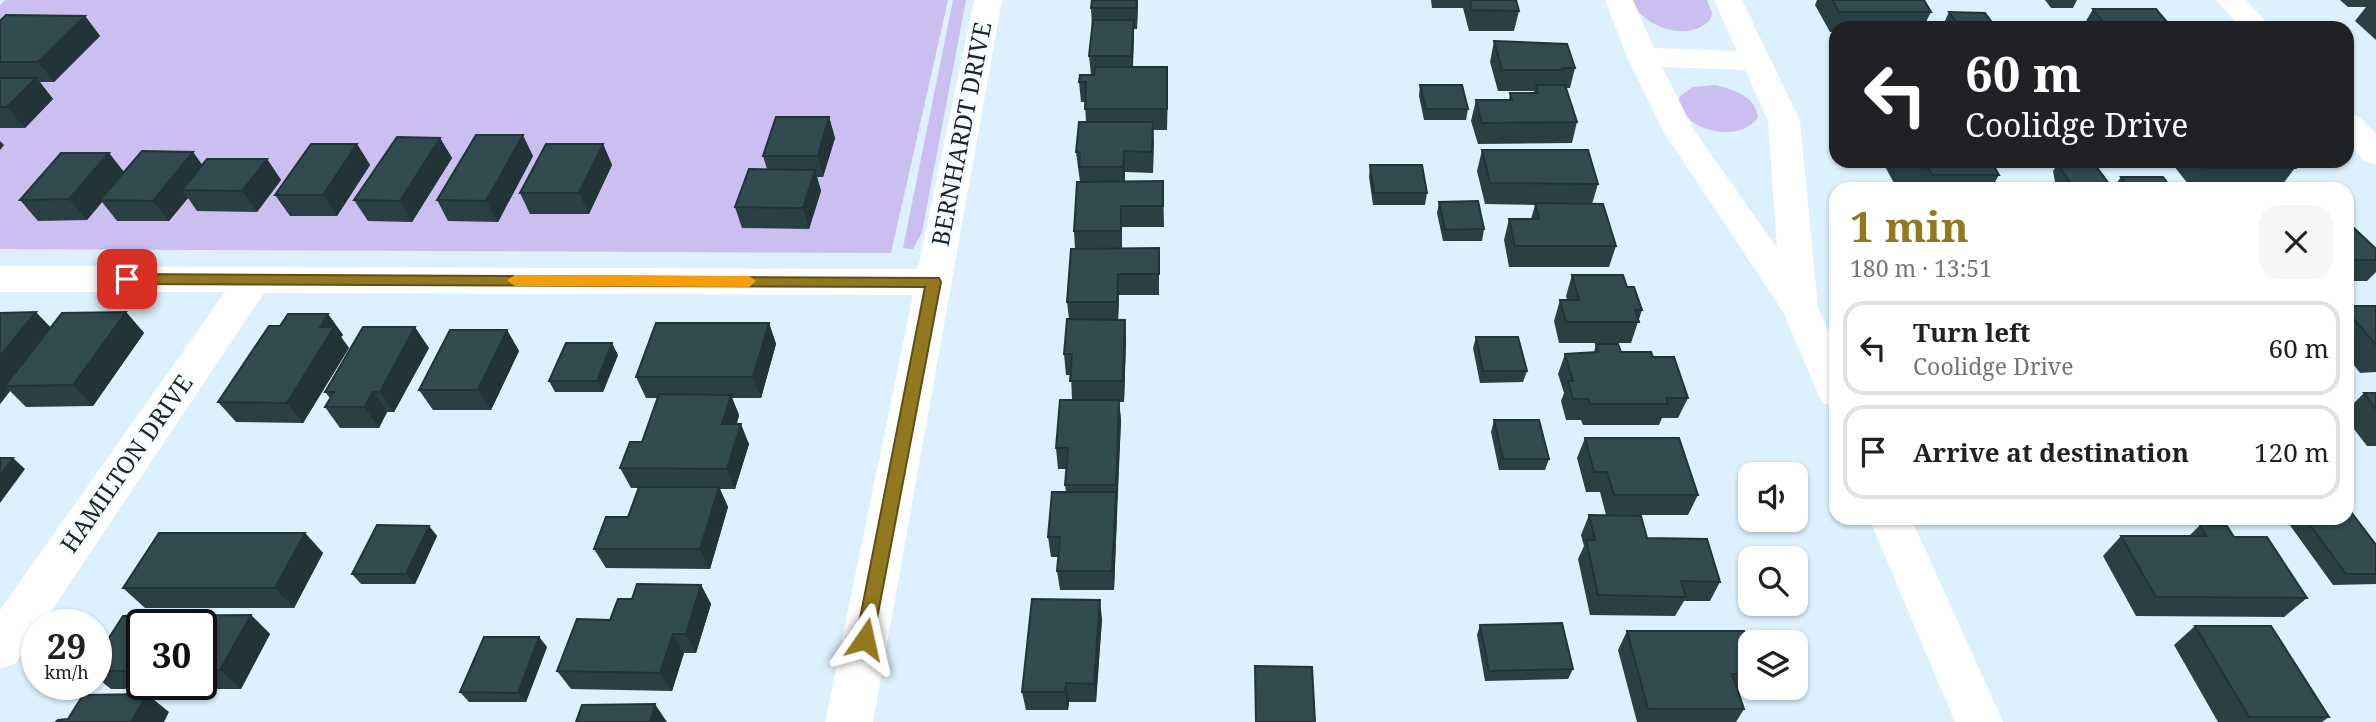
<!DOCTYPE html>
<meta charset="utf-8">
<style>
body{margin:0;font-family:"Noto Serif",serif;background:#f6f6f6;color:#202124;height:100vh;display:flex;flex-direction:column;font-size:26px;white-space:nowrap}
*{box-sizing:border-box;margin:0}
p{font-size:23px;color:#757577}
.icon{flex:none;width:38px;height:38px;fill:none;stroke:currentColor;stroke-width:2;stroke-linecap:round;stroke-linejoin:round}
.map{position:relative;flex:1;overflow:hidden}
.sheet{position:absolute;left:1829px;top:182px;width:525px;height:343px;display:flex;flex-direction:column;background:#fff;border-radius:21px;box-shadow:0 2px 5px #0004}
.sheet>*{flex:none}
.hud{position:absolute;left:1829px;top:21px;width:525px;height:147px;border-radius:21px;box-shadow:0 2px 5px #0004;background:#202124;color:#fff;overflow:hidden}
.tools{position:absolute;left:1738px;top:462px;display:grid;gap:14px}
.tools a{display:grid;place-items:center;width:70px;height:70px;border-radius:14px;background:#fff;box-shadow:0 2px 5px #0004;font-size:35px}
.speed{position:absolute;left:21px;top:609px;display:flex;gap:14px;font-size:35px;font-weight:700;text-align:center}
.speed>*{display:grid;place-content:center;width:91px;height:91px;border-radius:50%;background:#fff;box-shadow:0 2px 5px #0004;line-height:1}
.speed small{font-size:18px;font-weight:400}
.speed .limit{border:4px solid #111;border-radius:10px;background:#fff;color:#111}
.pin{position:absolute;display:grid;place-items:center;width:60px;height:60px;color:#fff;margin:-30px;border-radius:14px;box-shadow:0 4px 10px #0006}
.me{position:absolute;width:77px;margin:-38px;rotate:11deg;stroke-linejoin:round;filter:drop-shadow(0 0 5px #0008)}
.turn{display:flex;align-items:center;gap:24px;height:147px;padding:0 21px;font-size:32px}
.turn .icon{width:91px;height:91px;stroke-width:2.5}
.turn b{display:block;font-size:49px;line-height:60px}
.round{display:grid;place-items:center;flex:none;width:74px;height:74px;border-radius:21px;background:#f6f6f6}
.summary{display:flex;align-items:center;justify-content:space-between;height:119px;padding:0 21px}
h1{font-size:42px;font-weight:700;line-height:52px;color:#92791f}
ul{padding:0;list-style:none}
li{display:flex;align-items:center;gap:21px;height:94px;margin:0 14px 10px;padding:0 7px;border:4px solid #e0e0e0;border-radius:21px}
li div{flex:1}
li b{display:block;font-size:26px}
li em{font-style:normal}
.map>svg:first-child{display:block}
.green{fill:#cbbef0}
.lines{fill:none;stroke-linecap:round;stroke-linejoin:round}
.minor{fill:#fff;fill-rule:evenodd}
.wall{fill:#2a4045;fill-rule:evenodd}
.shaded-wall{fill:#223438}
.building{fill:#314b50;stroke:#223438;stroke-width:2}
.route{fill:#92791f;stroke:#5f4f14;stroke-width:2}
.slow{fill:#f59e0b}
.labels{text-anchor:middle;stroke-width:7;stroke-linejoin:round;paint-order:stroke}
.street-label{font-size:24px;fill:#1b242a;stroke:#f6fbfe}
</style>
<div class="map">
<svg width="2376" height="722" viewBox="0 0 2376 722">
<rect width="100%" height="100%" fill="#ddf0fd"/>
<!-- green -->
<path class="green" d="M5,0H948L891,253L0,249V5Z
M953,0H966L922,232L913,249L903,248Z
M1631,0H1707L1712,13L1710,20C1688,43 1642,27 1631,0Z
M1716,85C1734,90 1755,96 1758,117C1744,139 1704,135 1687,117C1683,114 1680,107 1678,103L1680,96L1693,87Z"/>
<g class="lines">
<!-- minor -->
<path class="minor" d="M974,0H1002L873,722H825L913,295L264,293L42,625H37V632L16,663L0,669V610L225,292H0V266L918,269Z
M1605,0H1633L1654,48L1737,51L1714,0H1742L1800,121L1818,308L1836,347V407L1822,403L1783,312L1663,131L1627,57ZM1662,67L1745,70L1768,121L1777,248L1694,130Z
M2216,0H2246L2272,28H2241Z
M2347,113L2358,116L2376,134V165L2364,161L2347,142Z
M1869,518H1911L2003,722H1955Z"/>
</g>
<!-- wall -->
<path class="wall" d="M1092,0H1138L1137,29H1134L1133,67L1168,88L1167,130H1153V173L1125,172V181H1163L1164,227H1122V249L1159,248V295H1119L1118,320H1125L1126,340L1124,402H1119L1121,420L1114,590H1060L1057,571L1058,557H1051L1048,537L1066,492L1065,485L1066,469H1058L1056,448L1072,400L1071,375H1066L1064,354L1069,319L1067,302L1075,249L1074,231L1080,182L1076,152L1086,122L1085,102H1081L1079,82L1091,75L1089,56L1092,28L1091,8Z
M1431,0H1516L1519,11L1514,31H1469L1463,8H1432Z
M1817,0H1924L1931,12L1923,28H1836V32H1830L1815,5Z
M2045,0H2077L2073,8H2051Z
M2340,0H2376V40L2355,21L2366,7H2348Z
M2093,9L2172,28H2082Z
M1949,12L1996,28H1947L1944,23Z
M85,16L100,36L54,82H40L53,99L25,128H0V21Z
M1494,41L1575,68L1570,88H1566L1577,122L1572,143L1478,144L1471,121L1476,100H1509L1510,93H1534V91H1498L1490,62Z
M1420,85L1468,109L1466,120H1424L1419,96Z
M829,117L835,138L823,177H817L821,191L809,229L742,228L735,207L767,169L763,156Z
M440,138L452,158L412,222L368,221L354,200Z
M357,144L370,165L337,216H290L275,195Z
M603,144L612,165L589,214H530L520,193Z
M1482,150L1598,184L1592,204L1616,246L1609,267H1509L1504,240L1509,219H1531L1535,205L1485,204L1477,171Z
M193,152L202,165L267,159L281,180L257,212L197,211L188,198L169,221H117L102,202L87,220L38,221L20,200L109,153L124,172Z
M533,156L498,222L448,221L437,200Z
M1882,161H1997L1994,166L1999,175L1991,189H1917L1914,185H1895Z
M2060,161H2092L2113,189H2060L2055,182L2053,171Z
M2170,161H2289L2295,168L2279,189H2192Z
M1370,165L1427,193L1425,205H1373L1369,177Z
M2121,177L2172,189H2114L2113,188Z
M1439,202L1484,229L1482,241H1443L1437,213Z
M2347,227L2376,249V272L2367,281H2347Z
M1572,275L1627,287L1642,310L1631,343H1559L1554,321L1560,300H1567L1566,296Z
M2347,306H2376V372L2360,373L2347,356Z
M126,312L144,333L93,406L26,407L10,391L0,404V313L50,328Z
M328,314L343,335L341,337L349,348L303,423L236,422L218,402L280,326Z
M769,323L776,344L761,398H732L739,415L737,424L749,444L735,489H720L728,507L710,569L606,568L594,549L628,517L638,488H631L620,468L642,442L658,398H646L636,377Z
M507,330L519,351L491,410H433L419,390Z
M1476,337L1527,371L1523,382L1480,383L1473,348Z
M1596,344L1621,352L1653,357L1688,398L1678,418H1662L1659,425H1583L1581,420H1566L1561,401L1564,393L1558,374L1565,354L1594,352Z
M429,348L394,412H387L379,428H340L325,407L330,398L325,392Z
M618,355L603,392H555L549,381Z
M2364,393H2376V446H2367L2347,420V410Z
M1494,420L1549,459L1545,470H1499L1491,432Z
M1585,438L1698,495L1688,515H1606L1600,492H1586L1577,458Z
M1589,515L1647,538L1720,582L1710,601H1684L1675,616L1590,615L1578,559L1584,546L1581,535Z
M2296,518H2347L2376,545V584L2333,585L2289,524Z
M2200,525L2234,537L2307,598L2284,617L2136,616L2103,556L2121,536H2189Z
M429,526L437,536L415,584H361L352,574Z
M305,533L323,553L294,608H145L123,588Z
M701,585L711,604L696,653H684L672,691L571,689L557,671L632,599Z
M251,615L270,634L241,689H111L96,677V658L123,616ZM142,625H201V684H142Z
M1102,619L1096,702H1069L1068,710H1026L1022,692Z
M1480,625L1573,669L1568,679L1485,681L1477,635Z
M2195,626L2329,717L2322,722H2218L2174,645Z
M1627,631L1750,650V685L1745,692H1739L1744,709L1736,722H1637L1618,650Z
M539,637L547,647L526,702H469L460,692Z
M1255,666L1315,722H1255Z"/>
<!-- shaded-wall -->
<path class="shaded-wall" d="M1137,0H1138L1137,29L1136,8Z
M85,16L100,36L54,82L38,62Z
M1134,20V40L1132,76L1131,56Z
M36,78L53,99L25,128L7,107Z
M829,117L835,138L823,177L818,156Z
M1153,122L1154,143L1153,173L1152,152Z
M523,135L533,156L498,222L486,201Z
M440,138L452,158L412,222L400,201Z
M0,141L4,145L0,150Z
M357,144L370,165L337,216L323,195Z
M603,144L612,165L589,214L579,193Z
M1124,151L1125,172L1124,188L1123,167Z
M193,152L208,173L182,190L188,198L169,221L153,201Z
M109,153L125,174L100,200L102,202L87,220L69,199Z
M267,159L281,180L257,212L242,191Z
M815,170L821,191L809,229L803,208Z
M1121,206L1122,227V252L1121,231Z
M1118,274L1119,295L1118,323L1117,302Z
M36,312L56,333L5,386L10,391L0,404V356Z
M126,312L144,333L93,406L73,385Z
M328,314L343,335L341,337L349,348L303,423L287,403L320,327Z
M1125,320L1126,340L1124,402L1123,381Z
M769,323L776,344L761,398L753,377Z
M415,327L429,348L394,412L380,392Z
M507,330L519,351L491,410L478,390Z
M612,343L618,355L603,392L597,381Z
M373,392L387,412L379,428L364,407Z
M731,395L739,415L730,444L722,424Z
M1119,400L1121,420L1117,505L1116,485Z
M741,424L749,444L735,489L727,469Z
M13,458L25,469L0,503V476Z
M719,487L728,507L710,569L700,549Z
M1116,492L1117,512L1114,590L1112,571Z
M429,526L437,536L415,584L406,574Z
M305,533L323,553L294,608L275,588Z
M701,585L711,604L696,653L686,634Z
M1100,600L1102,619L1096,702L1094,684Z
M251,615L270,634L241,689L220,670Z
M673,634L684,653L672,691L660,673Z
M539,637L547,647L526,702L518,693Z
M1066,683L1069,702L1068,710L1065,692Z
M147,694L169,712L164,722H131Z
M655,704L667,722H650Z"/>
<!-- building -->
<path class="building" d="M1092,0H1137L1136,8H1091Z
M1470,0H1516L1519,11L1472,10Z
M1832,0H1924L1931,12H1839Z
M2093,9H2156L2172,28H2088H2108Z
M1949,12L1985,13L1996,28H1960Z
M6,15L85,16L38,62H0V21Z
M1093,20H1134L1131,56H1089Z
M1494,41L1567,44L1575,68H1562L1563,70H1502Z
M1095,67H1167V109H1085L1086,82H1079L1080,75H1094Z
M0,78H36L7,107H0Z
M1420,85H1462L1468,109H1426Z
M1536,85H1565L1577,122L1482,123L1476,100H1512L1510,93H1538Z
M776,117H829L818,156H763Z
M1079,122H1153L1152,152L1124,151L1123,167H1079L1080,152H1076Z
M476,135H523L486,201L437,200Z
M397,137L440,138L400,201L354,200Z
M311,144H357L323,195H275Z
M546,144H603L579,193H520Z
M1482,150H1588L1598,184L1490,183Z
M142,151L193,152L153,201L100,200Z
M61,153H109L69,199L20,200Z
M207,159H267L242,191L182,190Z
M1904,161H1991L1999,175H1932L1926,164H1906Z
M2061,161H2092L2113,189H2075L2062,171Z
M2202,161H2289L2295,168H2207Z
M1370,165H1422L1427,193H1374Z
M749,169L815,170L803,208L735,207Z
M2121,177H2163L2172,189H2130Z
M1163,181V206H1121V231H1074L1077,182Z
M1478,201L1484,229L1445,230L1439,202Z
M1535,203L1603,204L1616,246H1515L1509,219H1539Z
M2347,227H2353L2376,249V260H2347Z
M1159,248V274H1118L1117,302H1067L1071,249Z
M1572,275H1623L1627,287H1634L1642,310H1635L1639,322H1566L1560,300H1579Z
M2347,306H2376V345L2347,311Z
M36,312L0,356V313Z
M126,312L73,385L5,386L62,313Z
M288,314H328L320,327H334L287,403L218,402L269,326H280Z
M1067,319L1125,320L1123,381H1070L1072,354H1064Z
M656,323H769L753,377H636Z
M363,327H415L380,392H373L364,407H325L334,392H325Z
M450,330H507L478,390H419Z
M1476,337H1518L1527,371H1483Z
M566,343H612L597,381H549Z
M1596,344H1618L1621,352H1651L1653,357H1674L1688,398H1666L1668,404H1590L1588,399H1573L1568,381H1573L1565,354L1598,352Z
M2364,393H2376V409Z
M659,394L731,395L722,424H741L727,469L620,468L630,442H642Z
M1060,400H1119L1116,485H1065L1068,448H1056Z
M1494,420H1539L1549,459H1503Z
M1585,438H1679L1698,495H1614L1607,472H1594Z
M0,458H13L0,476Z
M639,487H719L700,549H594L606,517H628Z
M1052,492H1116L1112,571H1057L1060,537H1048Z
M2347,512H2351L2376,545V574H2346L2305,518H2347Z
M1589,515L1641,516L1647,538L1707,539L1720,582L1681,581L1686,597L1598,595L1586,540H1595Z
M377,525L429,526L406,574H352Z
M2200,525L2227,526L2234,537H2267L2307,598L2156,597L2121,536H2206Z
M159,533H305L275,588H123Z
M637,584L701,585L686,634H673L660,673L557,671L577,619L610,620L618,599H632Z
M1032,599L1100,600L1094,684L1066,683L1065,692H1022Z
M251,615L220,670H201V625H142V671H96V658L123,616Z
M1562,623L1573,669L1489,671L1480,625Z
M2195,626H2271L2329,717H2249Z
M1627,631H1744L1750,650V674H1732L1744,709H1648Z
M484,637H539L518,693L460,692Z
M1255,666L1312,667L1315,722H1256Z
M147,694L131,722H56L58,720L68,719L83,695Z
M655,704L650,722H576L582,705Z"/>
<!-- route -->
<path class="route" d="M127,274L939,278L941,282L872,645L865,648L858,645L856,639L925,287L127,284L119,279Z"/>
<!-- slow -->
<path class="slow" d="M515,275L749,276L756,281L749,287L515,286L507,280Z"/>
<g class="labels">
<!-- street labels -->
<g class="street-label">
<text transform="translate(962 134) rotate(-79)" y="8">BERNHARDT DRIVE</text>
<text transform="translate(127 464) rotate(-55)" y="8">HAMILTON DRIVE</text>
</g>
</g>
</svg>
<div class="tools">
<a><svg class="icon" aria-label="sound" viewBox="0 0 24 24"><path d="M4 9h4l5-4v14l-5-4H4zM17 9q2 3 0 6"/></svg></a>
<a><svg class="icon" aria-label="search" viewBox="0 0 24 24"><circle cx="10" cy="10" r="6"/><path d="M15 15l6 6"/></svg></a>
<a><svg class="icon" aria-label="layers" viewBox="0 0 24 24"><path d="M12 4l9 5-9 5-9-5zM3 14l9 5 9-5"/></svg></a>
</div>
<div class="speed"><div>29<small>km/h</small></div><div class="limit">30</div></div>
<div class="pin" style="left:127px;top:279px;background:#d93025"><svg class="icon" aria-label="arrive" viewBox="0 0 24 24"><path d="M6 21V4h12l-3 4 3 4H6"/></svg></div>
<svg class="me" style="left:865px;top:639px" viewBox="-20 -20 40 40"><path d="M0-17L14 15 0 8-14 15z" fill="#92791f" stroke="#fff" stroke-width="4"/></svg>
<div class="hud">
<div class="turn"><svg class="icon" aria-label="left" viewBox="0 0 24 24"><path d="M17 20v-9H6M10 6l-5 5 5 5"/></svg><div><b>60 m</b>Coolidge Drive</div></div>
</div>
<section class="sheet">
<div class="summary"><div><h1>1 min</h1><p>180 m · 13:51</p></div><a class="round"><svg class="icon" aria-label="close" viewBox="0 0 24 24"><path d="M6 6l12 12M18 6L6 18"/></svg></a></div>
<ul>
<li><svg class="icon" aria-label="left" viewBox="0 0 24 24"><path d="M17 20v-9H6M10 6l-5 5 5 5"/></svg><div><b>Turn left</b><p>Coolidge Drive</p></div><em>60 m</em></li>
<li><svg class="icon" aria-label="arrive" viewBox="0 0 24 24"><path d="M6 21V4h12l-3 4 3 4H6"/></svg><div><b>Arrive at destination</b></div><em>120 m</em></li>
</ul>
</section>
</div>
